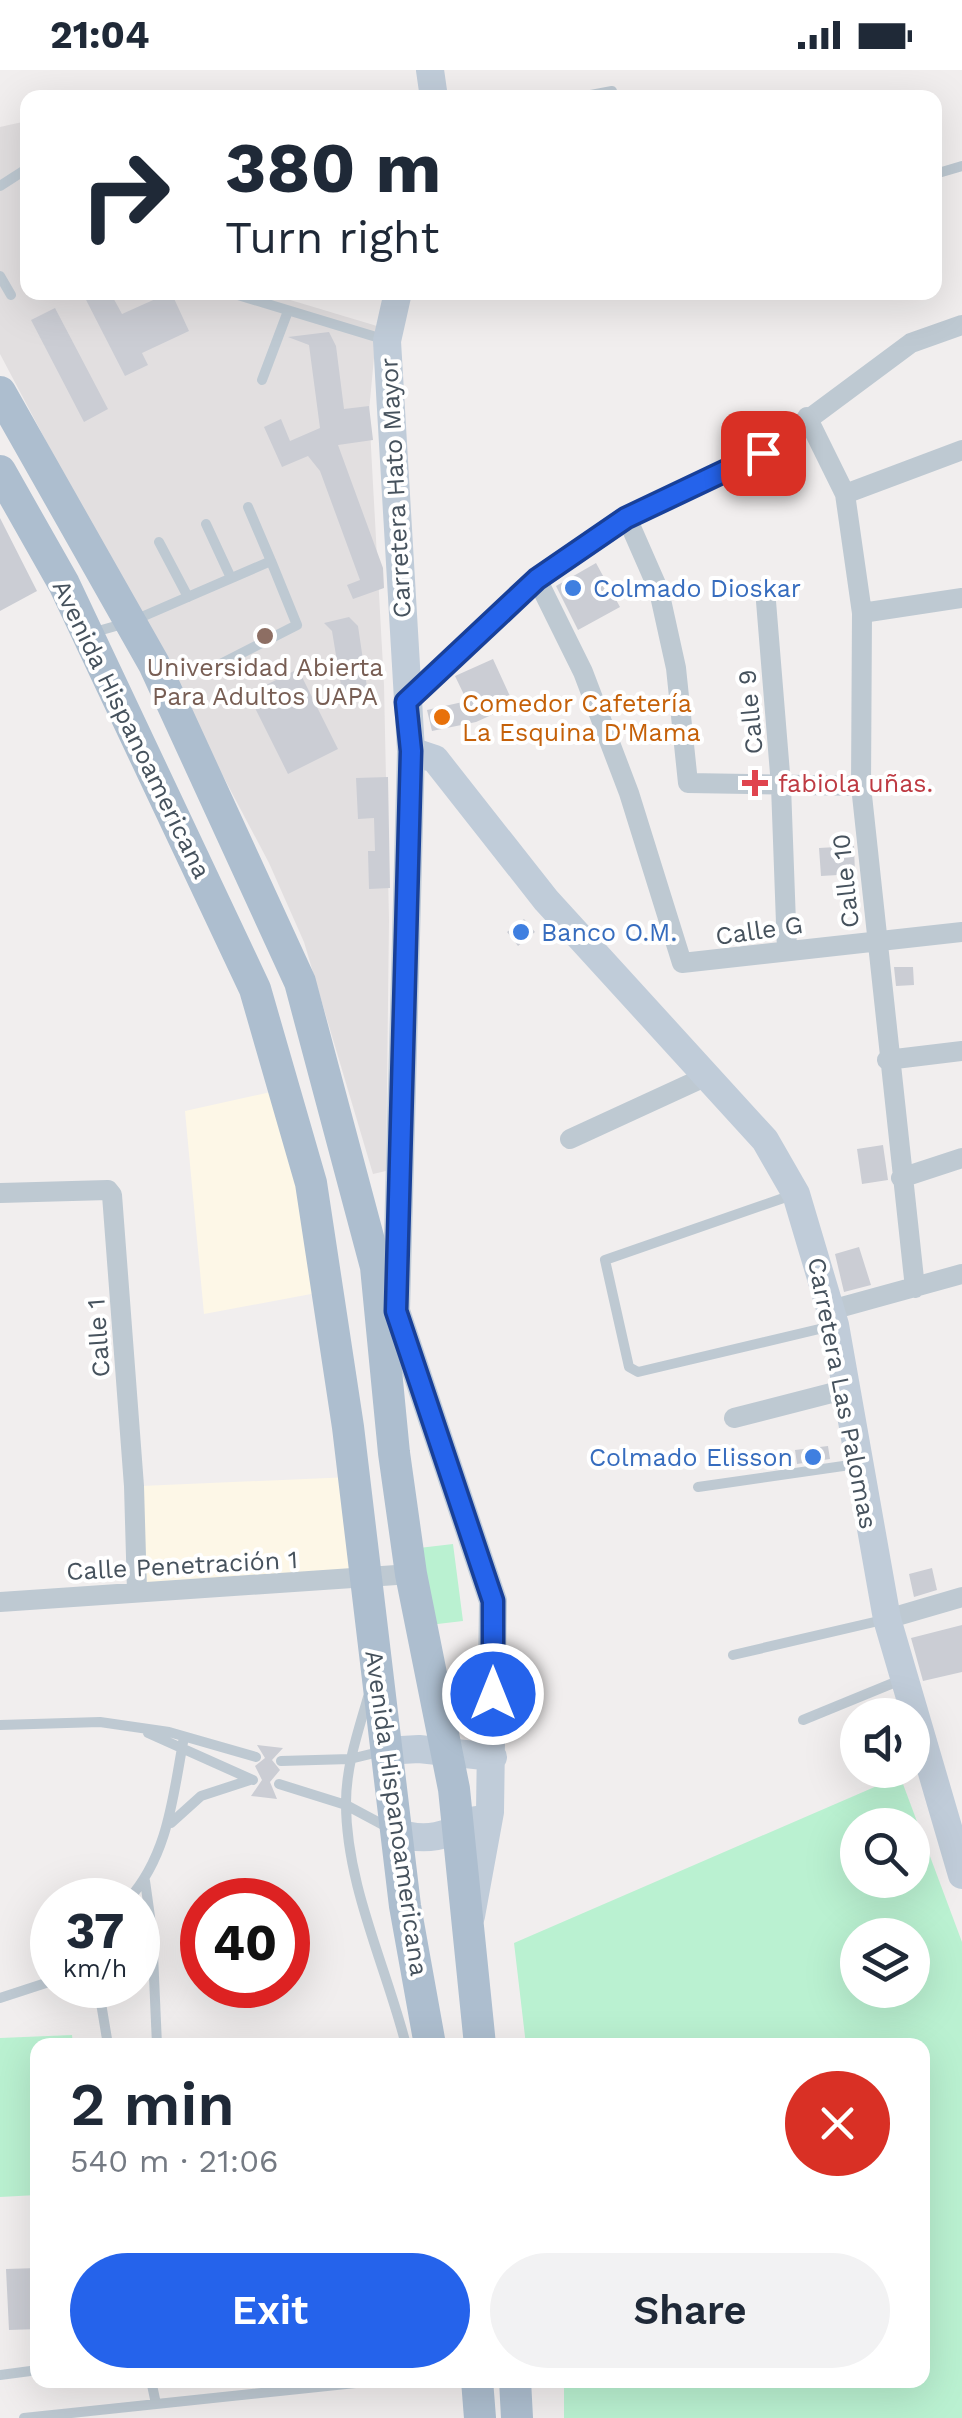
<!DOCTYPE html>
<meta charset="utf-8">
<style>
body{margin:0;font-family:"Work Sans",sans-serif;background:#f2f2f3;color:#1f2937;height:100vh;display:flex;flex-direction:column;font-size:38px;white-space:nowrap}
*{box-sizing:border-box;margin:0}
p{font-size:32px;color:#747a83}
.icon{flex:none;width:55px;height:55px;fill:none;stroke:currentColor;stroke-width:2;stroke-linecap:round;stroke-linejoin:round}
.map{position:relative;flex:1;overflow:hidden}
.sheet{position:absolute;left:30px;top:1968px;width:900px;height:350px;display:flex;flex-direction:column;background:#fff;border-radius:20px;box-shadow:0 10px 40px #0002}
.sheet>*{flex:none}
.top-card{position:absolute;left:20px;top:20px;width:922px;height:210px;border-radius:20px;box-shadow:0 10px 40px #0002;background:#fff;color:#1f2937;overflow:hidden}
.tools{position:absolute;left:840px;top:1628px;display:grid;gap:20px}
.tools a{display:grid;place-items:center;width:90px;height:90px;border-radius:50%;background:#fff;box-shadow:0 10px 40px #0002;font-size:50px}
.speed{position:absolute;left:30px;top:1808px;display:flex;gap:20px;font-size:50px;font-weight:700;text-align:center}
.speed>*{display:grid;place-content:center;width:130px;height:130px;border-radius:50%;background:#fff;box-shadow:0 10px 40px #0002;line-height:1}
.speed small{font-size:25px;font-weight:400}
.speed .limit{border:15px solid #d22;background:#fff;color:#111}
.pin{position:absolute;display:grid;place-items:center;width:85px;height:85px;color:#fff;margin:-42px;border-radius:20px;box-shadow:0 5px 15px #0006}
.me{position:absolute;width:110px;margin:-55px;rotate:0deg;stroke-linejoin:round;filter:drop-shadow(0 0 8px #0008)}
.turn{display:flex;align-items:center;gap:35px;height:210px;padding:0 40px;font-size:45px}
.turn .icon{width:130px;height:130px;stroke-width:2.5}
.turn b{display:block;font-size:70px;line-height:85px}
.round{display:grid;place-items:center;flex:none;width:105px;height:105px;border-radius:52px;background:#f2f2f3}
.headline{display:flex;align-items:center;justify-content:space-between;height:170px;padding:0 40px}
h1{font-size:60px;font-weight:600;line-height:75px}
.action{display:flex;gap:20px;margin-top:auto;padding:20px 40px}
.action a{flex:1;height:115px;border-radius:60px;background:#2563eb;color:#fff;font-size:40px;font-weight:600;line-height:115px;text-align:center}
.action a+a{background:#f2f2f3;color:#1f2937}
.status{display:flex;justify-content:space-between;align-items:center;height:70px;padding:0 50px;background:#fff;direction:ltr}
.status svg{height:28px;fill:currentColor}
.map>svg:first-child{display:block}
.commercial{fill:#fdf7e7}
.education{fill:#e2dfe0}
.green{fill:#baf1d1;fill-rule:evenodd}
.building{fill:#cbcdd4}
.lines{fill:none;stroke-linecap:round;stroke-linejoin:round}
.lane{stroke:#bec9d2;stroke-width:10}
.street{stroke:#bec9d2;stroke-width:20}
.secondary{stroke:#c0ccd9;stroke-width:28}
.primary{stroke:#adbecf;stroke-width:32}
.route-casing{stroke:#184099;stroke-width:25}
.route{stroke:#2563eb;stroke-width:18}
.shop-dot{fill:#3f7fe0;stroke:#fff;stroke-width:4}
.education-dot{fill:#8d6e63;stroke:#fff;stroke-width:4}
.food-dot{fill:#e8710a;stroke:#fff;stroke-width:4}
.health-dot{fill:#e0444e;stroke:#fff;stroke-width:4}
.labels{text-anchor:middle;stroke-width:8;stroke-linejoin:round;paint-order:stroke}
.street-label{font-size:25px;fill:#46525d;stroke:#fff}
.shop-label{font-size:25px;fill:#366cbe;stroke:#fff;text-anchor:start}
.education-label{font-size:25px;fill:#785e54;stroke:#fff}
.food-label{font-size:25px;fill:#c56008;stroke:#fff;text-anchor:start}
.health-label{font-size:25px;fill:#be3a42;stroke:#fff;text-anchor:start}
</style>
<div class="status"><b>21:04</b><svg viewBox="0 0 49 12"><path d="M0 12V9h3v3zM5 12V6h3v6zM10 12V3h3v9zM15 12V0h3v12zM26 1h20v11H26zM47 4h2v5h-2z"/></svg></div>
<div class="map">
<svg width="962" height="2348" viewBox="0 0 962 2348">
<rect width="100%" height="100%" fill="#f1eeee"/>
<!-- commercial -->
<path class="commercial" d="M284,1019L327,1221L204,1244L185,1041Z
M351,1407L361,1503L147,1514L141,1416Z"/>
<!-- education -->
<path class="education" d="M27,51L28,222L267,223L377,256L369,341L384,615L389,850L386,1101L373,1104L304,872L269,793L0,284V57Z"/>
<!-- green -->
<path class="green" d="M453,1474L463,1551L429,1555L419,1478Z
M900,1706L962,1872V2348H564V2310H922V1975H526L514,1873ZM858,1755H912V1810H858ZM858,1865H912V1920H858Z
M72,1965L73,1975H38L37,2125L0,2127V1968Z"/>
<!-- building -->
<path class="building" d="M82,222H110L122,244L171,222L189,261L142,283L148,295L125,306Z
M55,238L108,339L84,352L31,250Z
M329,262L336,276L344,339L369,336L373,370L338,375L383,498L384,518L353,529L347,515L360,510L320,401L308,386L282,397L264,357L281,349L290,371L320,358L309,275L288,267Z
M0,448L37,521L0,541Z
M596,493L620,537L578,560L556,516Z
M349,547L358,556L368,624L343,628L332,561L324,553Z
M493,589L514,635L476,652L432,661L427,640L467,631L455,606Z
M298,599L338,679L288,704L248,624Z
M388,707L390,818L369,819L368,781H375L374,748L358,749L356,708Z
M854,776L855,804L821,806L819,778Z
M524,849L535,862L518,876L507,862Z
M894,897H913L914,915L896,916Z
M883,1075L888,1110L862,1114L857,1079Z
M859,1177L871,1215L844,1222L835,1184Z
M828,1376L830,1389L797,1394L795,1380Z
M932,1498L937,1520L914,1527L909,1504Z
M962,1555V1602L923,1611L911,1568Z
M257,1675L283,1678L272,1690L280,1700L270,1712L277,1729L251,1726L262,1710L255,1696L265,1688Z
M38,2198V2259L9,2260L6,2199Z"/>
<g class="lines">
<!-- lane -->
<path class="lane" d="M575,28L612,21
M935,104L962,96
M0,116L28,98
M0,206L11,225
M228,222L386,270
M262,310L288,241
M248,437L271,491
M206,454L231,508
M159,472L188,527
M91,563L130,552L271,491L297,555L203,603
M795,1124L605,1190L629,1297L638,1302L832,1256
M698,1417L857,1394
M733,1585L883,1550
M368,1627C358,1662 346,1696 346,1733C346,1815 386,1896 406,1975
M803,1650L903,1609
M0,1655L100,1652L169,1662L256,1687
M148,1663L253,1710
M281,1691L350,1689L383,1681
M279,1714L346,1735L389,1758
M171,1753L201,1726L250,1710
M145,1811L152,1861L157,1975
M128,1830C169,1784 173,1725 184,1667
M98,1915L108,1975
M0,1928L52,1911
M0,2305L38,2300
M151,2310L156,2334
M24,2348L384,2310"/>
<!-- street -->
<path class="street" d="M807,347L845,424L862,543L861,716L915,1218
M845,424L962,380
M627,448L659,521L676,598L688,713L861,716
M537,509L583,602L629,723L682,893L962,862
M765,519L781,716L787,881
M862,543L962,528
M406,632L537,509L627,448L763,383L911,273L962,255
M887,990L962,981
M570,1069L707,1006
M901,1108L962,1088
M0,1123L108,1120L112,1125L134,1416L137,1522
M831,1240L962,1204
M734,1348L847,1319
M0,1532L411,1504
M887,1549L962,1527"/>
<!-- secondary -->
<path class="secondary" d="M430,0L434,28
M398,222L387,271L411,681L396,1241L493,1531L490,1742L471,1846
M411,681L435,689L546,830L765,1070L796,1124L835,1255L887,1549L962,1805
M384,1681L419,1679L493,1687
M395,1762C425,1773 448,1766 476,1750"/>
<!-- primary -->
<path class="primary" d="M0,322L154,594L300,912L376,1197L394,1383L411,1504L454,1719L480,1975
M0,401L64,514L255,919L311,1113L348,1357L405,1836L430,1975
M477,2310L480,2348
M515,2310L517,2348"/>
</g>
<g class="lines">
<defs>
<path id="route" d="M493,1624V1531L396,1241L411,681L406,632L537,509L626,448L763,383"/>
</defs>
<!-- route casing -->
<use href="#route" class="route-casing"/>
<!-- route -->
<use href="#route" class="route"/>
</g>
<!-- markers -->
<g class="shop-dot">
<circle cx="573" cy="518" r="10"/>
<circle cx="521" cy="862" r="10"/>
<circle cx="813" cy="1387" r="10"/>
</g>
<circle class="education-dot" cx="265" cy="566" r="10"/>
<circle class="food-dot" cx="442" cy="647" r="10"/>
<path class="health-dot" d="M750 698h10v10h10v10h-10v10h-10v-10h-10v-10h10z"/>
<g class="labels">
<!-- street labels -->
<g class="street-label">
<text transform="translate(395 418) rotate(-93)" y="9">Carretera Hato Mayor</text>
<text transform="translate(750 642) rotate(-95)" y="9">Calle 9</text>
<text transform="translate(132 659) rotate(64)" y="9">Avenida Hispanoamericana</text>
<text transform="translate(845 811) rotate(-96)" y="9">Calle 10</text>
<text transform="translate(759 860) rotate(-8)" y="9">Calle G</text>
<text transform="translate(98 1268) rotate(-94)" y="9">Calle 1</text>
<text transform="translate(843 1323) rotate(79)" y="9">Carretera Las Palomas</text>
<text transform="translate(182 1495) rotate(-3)" y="9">Calle Penetración 1</text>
<text transform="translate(397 1743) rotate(82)" y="9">Avenida Hispanoamericana</text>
</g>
<!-- shop labels -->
<g class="shop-label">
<text x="593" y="527">Colmado Dioskar</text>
<text x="541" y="871">Banco O.M.</text>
<text x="793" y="1396" text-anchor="end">Colmado Elisson</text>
</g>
<!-- education labels -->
<g class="education-label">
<text x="265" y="606">Universidad Abierta<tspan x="265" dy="29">Para Adultos UAPA</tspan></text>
</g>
<!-- food labels -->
<g class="food-label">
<text x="462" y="642">Comedor Cafetería<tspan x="462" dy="29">La Esquina D'Mama</tspan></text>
</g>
<!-- health labels -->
<g class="health-label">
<text x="778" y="722">fabiola uñas.</text>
</g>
</g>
</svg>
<div class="tools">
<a><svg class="icon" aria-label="sound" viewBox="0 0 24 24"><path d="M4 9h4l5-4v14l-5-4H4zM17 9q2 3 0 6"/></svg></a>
<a><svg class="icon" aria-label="search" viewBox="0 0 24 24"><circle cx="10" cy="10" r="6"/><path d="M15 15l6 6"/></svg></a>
<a><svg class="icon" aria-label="layers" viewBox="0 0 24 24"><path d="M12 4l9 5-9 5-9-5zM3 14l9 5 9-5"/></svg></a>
</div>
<div class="speed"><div>37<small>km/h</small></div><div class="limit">40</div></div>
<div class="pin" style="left:763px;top:383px;background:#d93025"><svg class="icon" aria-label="arrive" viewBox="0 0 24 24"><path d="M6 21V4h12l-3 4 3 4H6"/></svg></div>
<svg class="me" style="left:493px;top:1624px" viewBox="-20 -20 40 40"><circle r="17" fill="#2563eb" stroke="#fff" stroke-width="3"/><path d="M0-11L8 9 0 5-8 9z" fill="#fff"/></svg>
<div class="top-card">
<div class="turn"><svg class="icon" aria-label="right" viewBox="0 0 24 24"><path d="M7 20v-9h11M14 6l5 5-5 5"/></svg><div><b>380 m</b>Turn right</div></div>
</div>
<section class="sheet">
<div class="headline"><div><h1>2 min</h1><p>540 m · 21:06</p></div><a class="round" style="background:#d93025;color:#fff"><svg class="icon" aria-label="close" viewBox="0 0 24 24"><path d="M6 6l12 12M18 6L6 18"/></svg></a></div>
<div class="action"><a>Exit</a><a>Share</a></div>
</section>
</div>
